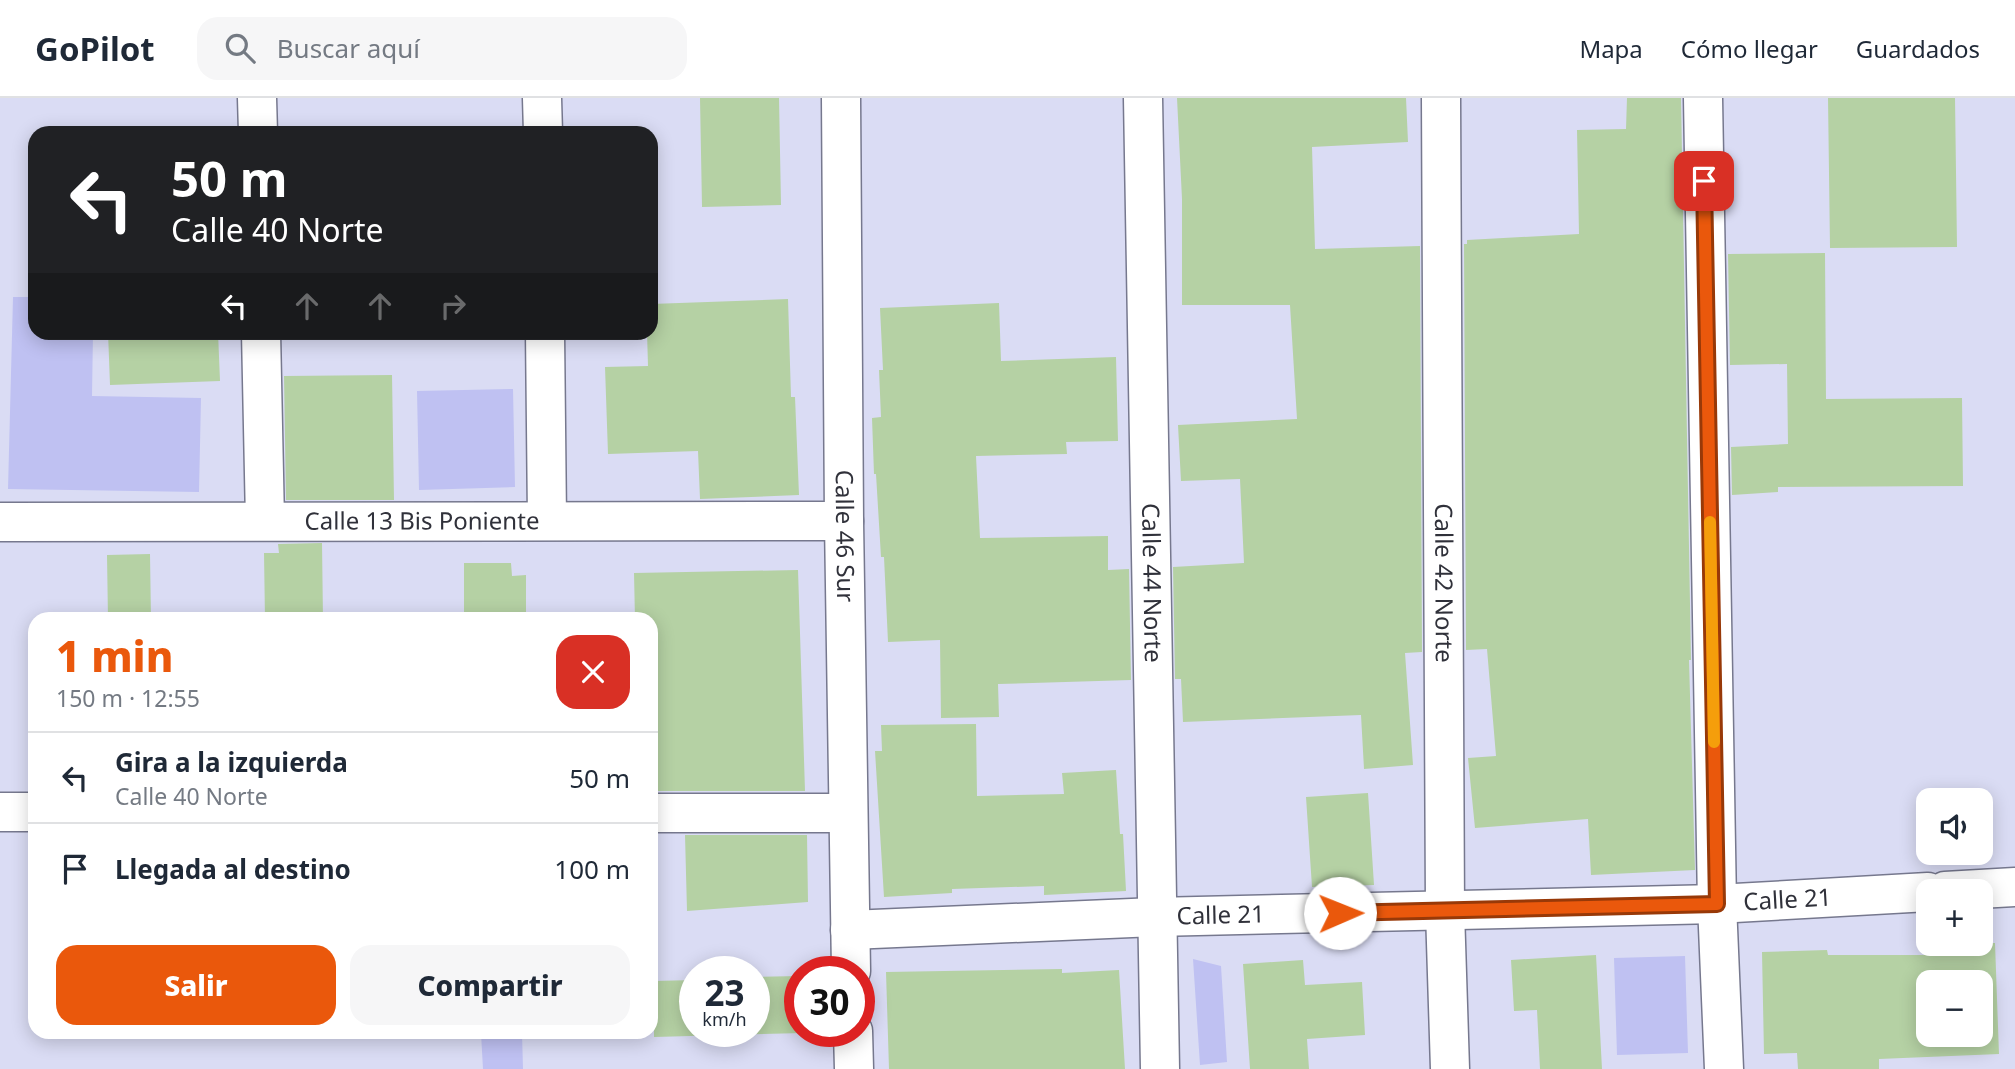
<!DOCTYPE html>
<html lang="es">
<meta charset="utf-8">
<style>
body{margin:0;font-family:"Noto Sans",sans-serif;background:#f6f6f7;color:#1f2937;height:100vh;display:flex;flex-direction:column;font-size:26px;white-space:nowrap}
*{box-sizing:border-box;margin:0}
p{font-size:23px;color:#747a83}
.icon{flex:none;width:38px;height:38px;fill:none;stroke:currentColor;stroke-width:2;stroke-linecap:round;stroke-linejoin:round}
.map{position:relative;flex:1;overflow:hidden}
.drawer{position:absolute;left:28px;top:514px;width:630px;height:427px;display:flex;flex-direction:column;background:#fff;border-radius:21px;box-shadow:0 4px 18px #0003}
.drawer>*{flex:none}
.hud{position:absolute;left:28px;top:28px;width:630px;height:214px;border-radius:21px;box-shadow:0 4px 18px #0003;background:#202124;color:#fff;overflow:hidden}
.controls{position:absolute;left:1916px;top:690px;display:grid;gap:14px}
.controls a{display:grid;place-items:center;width:77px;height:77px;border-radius:14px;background:#fff;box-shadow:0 4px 18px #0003;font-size:35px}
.speed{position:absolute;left:679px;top:858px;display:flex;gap:14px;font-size:35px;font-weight:700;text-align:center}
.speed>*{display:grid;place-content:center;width:91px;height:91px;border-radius:50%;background:#fff;box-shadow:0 4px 18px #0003;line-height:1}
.speed small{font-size:18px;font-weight:400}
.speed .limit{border:10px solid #d22;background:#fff;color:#111}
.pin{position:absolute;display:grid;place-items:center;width:60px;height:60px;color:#fff;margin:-30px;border-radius:14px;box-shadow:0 4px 10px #0006}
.me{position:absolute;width:77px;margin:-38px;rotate:89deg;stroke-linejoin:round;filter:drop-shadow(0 0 5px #0008)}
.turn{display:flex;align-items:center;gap:24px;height:147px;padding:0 28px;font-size:32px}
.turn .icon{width:91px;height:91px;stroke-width:2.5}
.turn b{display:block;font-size:49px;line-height:60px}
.lanes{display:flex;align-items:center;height:66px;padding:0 28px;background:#0003;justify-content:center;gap:35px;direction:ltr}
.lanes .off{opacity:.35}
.round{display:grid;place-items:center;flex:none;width:74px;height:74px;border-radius:21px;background:#f6f6f7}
.overview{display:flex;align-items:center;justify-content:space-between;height:119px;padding:0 28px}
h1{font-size:42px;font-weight:800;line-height:52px;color:#ea580c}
.cta{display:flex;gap:14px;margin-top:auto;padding:14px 28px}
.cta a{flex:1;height:80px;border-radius:21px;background:#ea580c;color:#fff;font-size:28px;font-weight:800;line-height:80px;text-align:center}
.cta a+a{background:#f6f6f7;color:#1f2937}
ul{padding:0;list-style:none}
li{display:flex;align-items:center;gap:21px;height:91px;padding:0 28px;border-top:2px solid #e0e1e3}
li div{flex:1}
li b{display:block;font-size:26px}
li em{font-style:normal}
header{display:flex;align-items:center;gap:42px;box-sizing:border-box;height:98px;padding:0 35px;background:#fff;border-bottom:2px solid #e0e1e3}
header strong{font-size:33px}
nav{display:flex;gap:38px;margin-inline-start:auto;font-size:24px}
.search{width:490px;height:63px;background:#f6f6f7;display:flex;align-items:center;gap:18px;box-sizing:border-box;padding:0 24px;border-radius:21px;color:#747a83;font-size:26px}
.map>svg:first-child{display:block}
.green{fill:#bfc1f2}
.building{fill:#b5d1a4;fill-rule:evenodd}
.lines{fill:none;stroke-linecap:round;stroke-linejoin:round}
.minor-casing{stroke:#76788e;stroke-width:41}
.minor{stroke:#fff;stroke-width:38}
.route-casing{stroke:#983908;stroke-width:18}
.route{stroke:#ea580c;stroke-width:12}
.slow{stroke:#f59e0b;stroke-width:12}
.labels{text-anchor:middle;stroke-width:5;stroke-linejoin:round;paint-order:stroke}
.street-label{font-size:24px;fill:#30313a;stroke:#dadcf4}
</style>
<header>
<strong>GoPilot</strong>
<div class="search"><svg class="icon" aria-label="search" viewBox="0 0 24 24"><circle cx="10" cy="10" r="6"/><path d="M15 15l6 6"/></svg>Buscar aquí</div>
<nav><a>Mapa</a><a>Cómo llegar</a><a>Guardados</a></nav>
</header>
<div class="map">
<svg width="2015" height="971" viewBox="0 0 2015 971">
<rect width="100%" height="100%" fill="#dadcf4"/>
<!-- green -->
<path class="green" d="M13,199H35V234L93,235L92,298L201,300L199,394L8,391Z
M513,291L515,389L419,392L417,293Z
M1685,858L1688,955L1617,957L1614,860Z
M1193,861L1221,868L1227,964L1200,967Z
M481,935H522L523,971H483Z"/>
<!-- building -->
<path class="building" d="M700,0H779L781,107L702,109Z
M1177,0H1406L1408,44L1312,49L1315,151L1420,148L1422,554L1405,555L1413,667L1364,671L1361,617L1183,624L1181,581H1175L1173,469L1244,465L1240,381L1181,383L1178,327L1297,321L1290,207H1182V101Z
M1627,0H1681L1691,562H1689L1695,772L1591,777L1588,721L1475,730L1468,660L1496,658L1487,551L1466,552L1464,146H1467V142L1579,136L1577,32L1626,31Z
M1828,0H1955L1957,149L1830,150Z
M1825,155L1826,301L1962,300L1963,388L1778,389V394L1732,397L1731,349L1788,346L1787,266L1730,267L1728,156Z
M788,201L791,299H795L799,397L700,401L698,353L608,356L605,269L648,268L647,234H651V206Z
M999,205L1001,263L1116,259L1118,343L1066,344L1067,356L976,358L980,440L1108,438V472L1129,471L1131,582L998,586L999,619L941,620L940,542L888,544L884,459H881L876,376H874L872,320L881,319L879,272H883L880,210Z
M108,234H218L220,283L110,287Z
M392,277L394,402H286L284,278Z
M322,445L323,522H265L264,455H279L278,446Z
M150,456L151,522H108L107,457Z
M464,465H511L512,478L526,477V522H464Z
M798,472L805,693H651V522H635L634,475Z
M976,626L977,698L1064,696L1062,675L1116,672L1120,736H1123L1126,793L1044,797V788L952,791V795L884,799L875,653H882L881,627Z
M1368,695L1374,787L1312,789L1306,699Z
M685,737H807L808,804L687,813Z
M1939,845H1995L1999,956L1879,961V971H1798L1797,955L1764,956L1762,854L1827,852L1828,857H1939ZM1928,884H1981V936H1928Z
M1596,857L1602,971H1540L1537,912L1514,913L1511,862Z
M1303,862L1305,887L1362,884L1365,937L1307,941L1309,971H1250L1243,866Z
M1062,871V875L1119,872L1125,971H889L886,874Z
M800,878V933H804V935L654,939V883L695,882V933H754V879Z"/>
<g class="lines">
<defs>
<g id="minor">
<path d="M257,0L258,35"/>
<path d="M542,0L543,35"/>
<path id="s1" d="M841,0L844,423L851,873"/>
<path id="s2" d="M1143,0L1160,971"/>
<path id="s3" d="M1441,0L1445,813L1450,971"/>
<path d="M1703,0L1717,806L1724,971"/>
<path d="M261,234L265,423"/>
<path d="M545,234L547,422"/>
<path id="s4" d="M0,424L844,423"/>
<path d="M0,714H35"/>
<path d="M651,715H848"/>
<path d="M1945,793L2015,789"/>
<path id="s5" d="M850,832L1155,819L1717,806L1928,794"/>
<path d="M853,933L854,971"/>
</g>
</defs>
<!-- minor casing -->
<use href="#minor" class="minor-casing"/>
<!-- minor -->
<use href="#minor" class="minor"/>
</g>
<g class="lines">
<defs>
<path id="route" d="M1340,815L1717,806L1704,83"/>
</defs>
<!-- route casing -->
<use href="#route" class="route-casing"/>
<!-- route -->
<use href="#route" class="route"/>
<!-- slow -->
<path class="slow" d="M1710,424L1714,644"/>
</g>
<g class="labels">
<!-- street labels -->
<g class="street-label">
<text dy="8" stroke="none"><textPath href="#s4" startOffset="422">Calle 13 Bis Poniente</textPath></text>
<text dy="8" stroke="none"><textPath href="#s1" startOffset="438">Calle 46 Sur</textPath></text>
<text dy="8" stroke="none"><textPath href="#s2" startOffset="485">Calle 44 Norte</textPath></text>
<text dy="8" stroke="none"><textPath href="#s3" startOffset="485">Calle 42 Norte</textPath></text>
<text dy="8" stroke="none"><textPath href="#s5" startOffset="938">Calle 21</textPath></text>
<text dy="8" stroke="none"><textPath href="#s5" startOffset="371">Calle 21</textPath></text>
</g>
</g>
</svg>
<div class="controls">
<a><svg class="icon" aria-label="sound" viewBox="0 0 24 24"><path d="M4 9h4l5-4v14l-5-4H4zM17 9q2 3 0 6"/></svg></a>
<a>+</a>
<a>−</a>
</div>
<div class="speed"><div>23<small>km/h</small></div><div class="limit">30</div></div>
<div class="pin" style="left:1704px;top:83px;background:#d93025"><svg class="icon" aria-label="arrive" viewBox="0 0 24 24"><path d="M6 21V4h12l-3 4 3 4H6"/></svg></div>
<svg class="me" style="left:1340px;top:815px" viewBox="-20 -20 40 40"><circle r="19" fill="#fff"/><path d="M0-13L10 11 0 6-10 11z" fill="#ea580c"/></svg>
<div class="hud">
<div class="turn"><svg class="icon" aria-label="left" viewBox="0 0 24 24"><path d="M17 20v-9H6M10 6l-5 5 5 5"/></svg><div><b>50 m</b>Calle 40 Norte</div></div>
<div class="lanes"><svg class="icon" aria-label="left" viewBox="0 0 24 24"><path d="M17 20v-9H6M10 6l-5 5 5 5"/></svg><svg class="icon off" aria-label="ahead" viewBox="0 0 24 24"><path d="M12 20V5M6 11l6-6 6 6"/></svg><svg class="icon off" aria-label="ahead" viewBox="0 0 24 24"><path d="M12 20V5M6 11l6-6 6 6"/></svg><svg class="icon off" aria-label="right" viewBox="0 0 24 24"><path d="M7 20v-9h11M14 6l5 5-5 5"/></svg></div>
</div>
<section class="drawer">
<div class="overview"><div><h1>1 min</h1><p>150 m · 12:55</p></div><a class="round" style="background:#d93025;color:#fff"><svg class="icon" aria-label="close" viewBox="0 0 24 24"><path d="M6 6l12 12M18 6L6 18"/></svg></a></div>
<ul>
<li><svg class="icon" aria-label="left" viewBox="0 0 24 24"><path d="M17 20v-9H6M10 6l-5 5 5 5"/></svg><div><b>Gira a la izquierda</b><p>Calle 40 Norte</p></div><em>50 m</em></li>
<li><svg class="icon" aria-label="arrive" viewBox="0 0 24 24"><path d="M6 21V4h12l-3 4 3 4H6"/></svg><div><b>Llegada al destino</b></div><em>100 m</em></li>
</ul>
<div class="cta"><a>Salir</a><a>Compartir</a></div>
</section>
</div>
